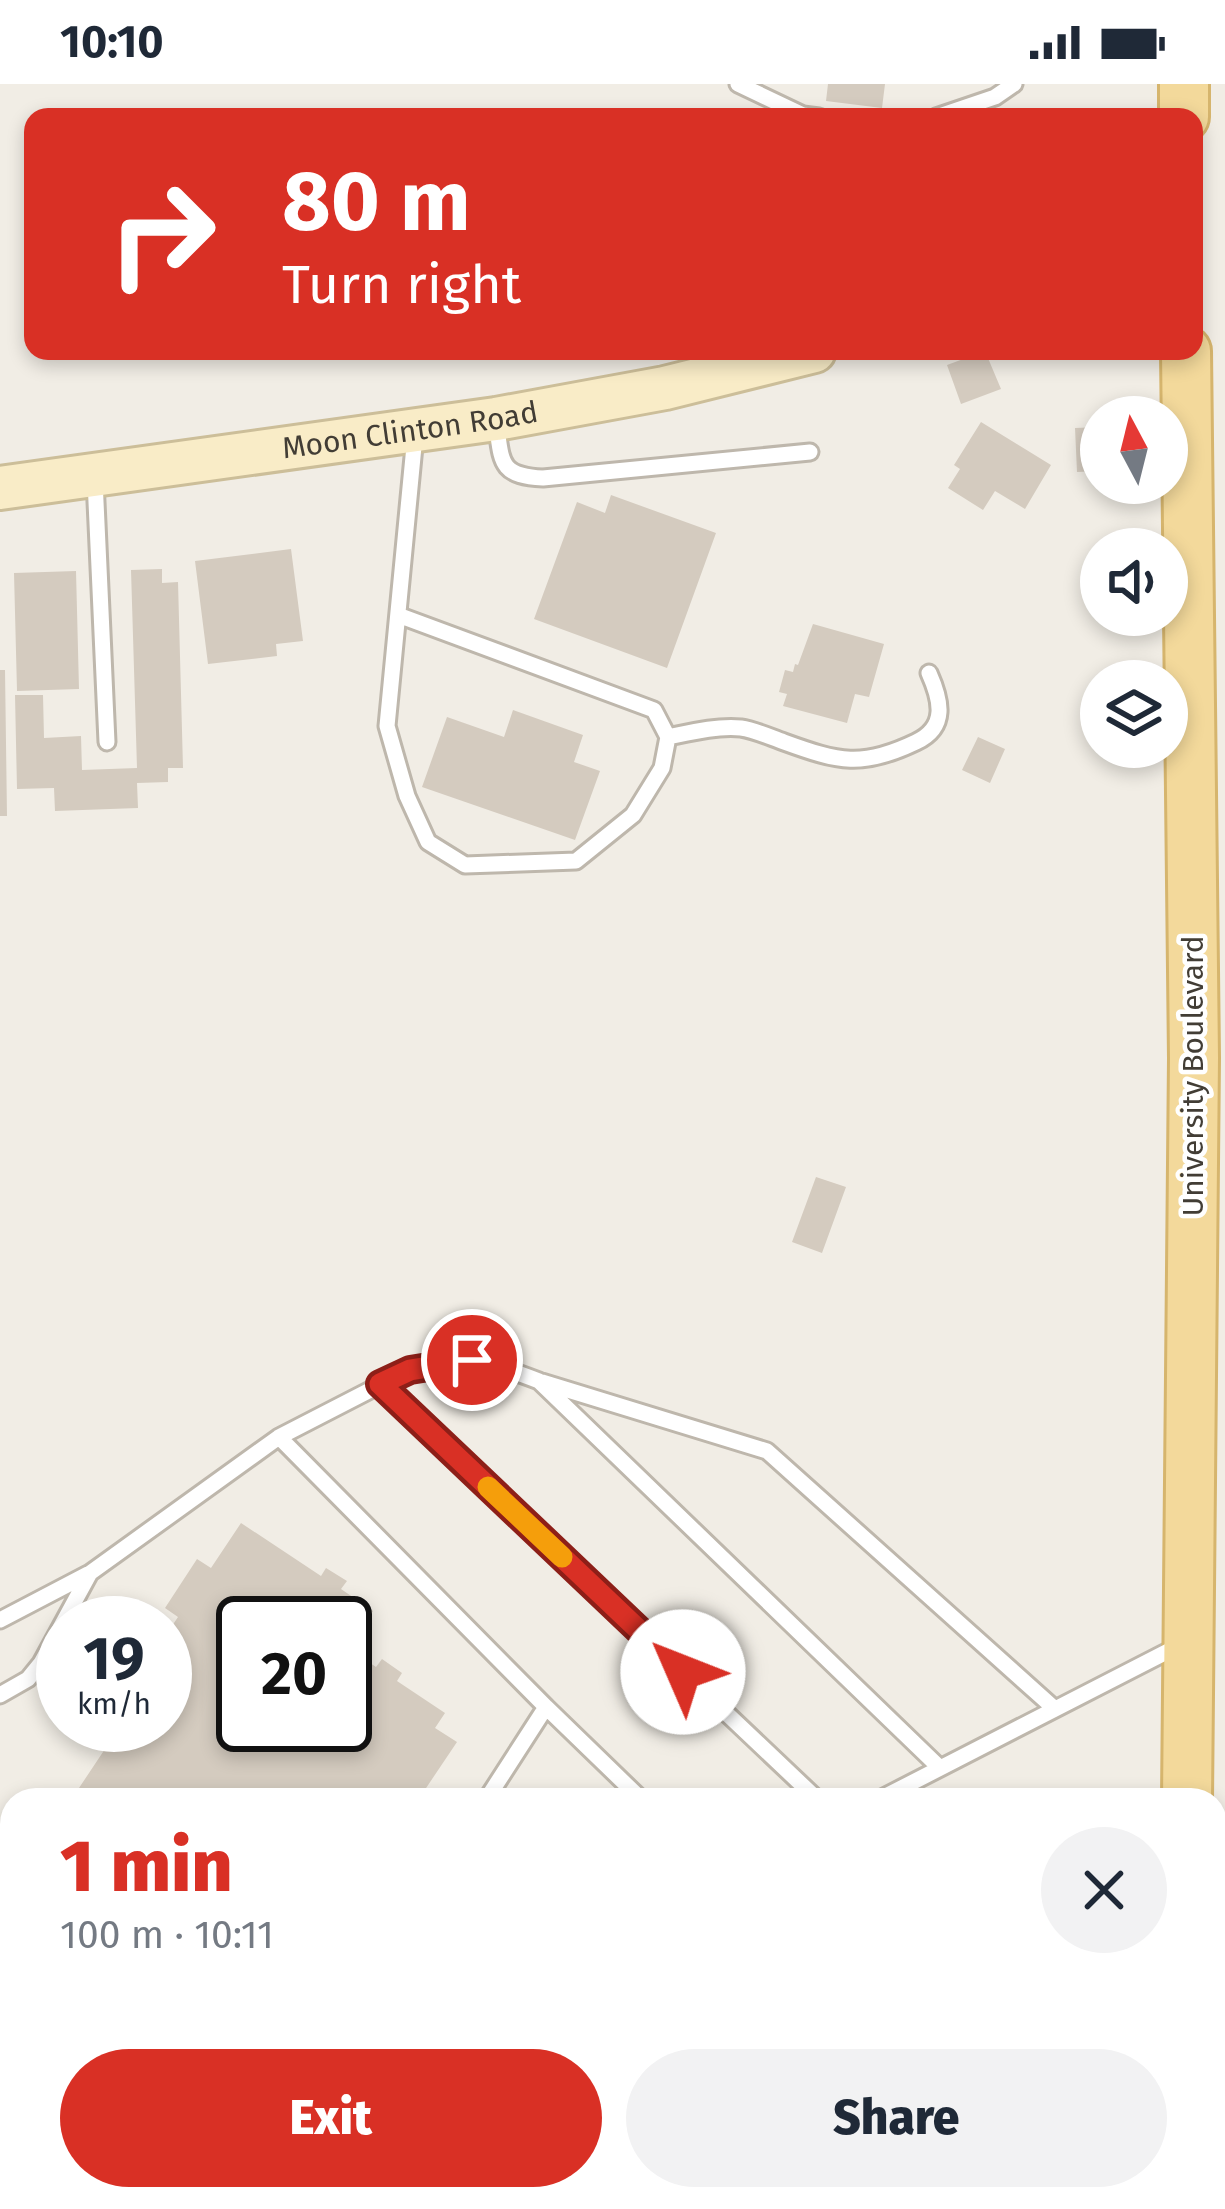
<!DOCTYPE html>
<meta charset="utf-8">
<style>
body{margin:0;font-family:"Fira Sans",sans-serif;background:#f2f2f3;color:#1f2937;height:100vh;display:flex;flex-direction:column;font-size:45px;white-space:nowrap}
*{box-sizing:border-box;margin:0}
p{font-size:39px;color:#747a83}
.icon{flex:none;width:66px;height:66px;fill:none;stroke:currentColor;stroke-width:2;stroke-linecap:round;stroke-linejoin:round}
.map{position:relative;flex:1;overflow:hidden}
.panel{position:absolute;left:0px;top:1704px;width:1227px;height:423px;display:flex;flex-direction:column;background:#fff;border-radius:36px 36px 0 0;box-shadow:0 6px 18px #0003}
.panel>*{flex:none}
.banner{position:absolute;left:24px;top:24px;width:1179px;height:252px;border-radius:24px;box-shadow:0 6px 18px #0003;background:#d93025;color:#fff;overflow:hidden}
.needle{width:78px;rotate:353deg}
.buttons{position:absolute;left:1080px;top:312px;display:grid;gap:24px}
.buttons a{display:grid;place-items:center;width:108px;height:108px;border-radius:50%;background:#fff;box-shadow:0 6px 18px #0003;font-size:60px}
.speed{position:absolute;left:36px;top:1512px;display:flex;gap:24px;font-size:60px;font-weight:700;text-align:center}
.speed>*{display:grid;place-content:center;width:156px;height:156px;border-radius:50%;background:#fff;box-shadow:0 6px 18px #0003;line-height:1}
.speed small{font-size:30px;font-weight:400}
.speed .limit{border:6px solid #111;border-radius:18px;background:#fff;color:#111}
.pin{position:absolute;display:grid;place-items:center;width:102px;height:102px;color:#fff;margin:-51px;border:6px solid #fff;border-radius:50%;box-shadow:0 3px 12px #0007}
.me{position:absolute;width:132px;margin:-66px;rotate:314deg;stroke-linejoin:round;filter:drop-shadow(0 0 9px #0008)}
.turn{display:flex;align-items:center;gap:42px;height:252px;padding:0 60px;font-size:54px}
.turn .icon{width:156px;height:156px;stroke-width:2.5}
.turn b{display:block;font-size:84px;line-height:102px}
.round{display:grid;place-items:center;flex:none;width:126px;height:126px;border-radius:63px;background:#f2f2f3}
.headline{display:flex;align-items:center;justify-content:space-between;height:204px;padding:0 60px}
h1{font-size:72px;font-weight:800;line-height:90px;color:#d93025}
.button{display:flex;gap:24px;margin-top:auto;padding:24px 60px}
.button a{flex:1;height:138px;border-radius:72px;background:#d93025;color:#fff;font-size:48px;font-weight:800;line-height:138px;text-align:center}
.button a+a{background:#f2f2f3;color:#1f2937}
.status{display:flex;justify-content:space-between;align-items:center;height:84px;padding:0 60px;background:#fff;direction:ltr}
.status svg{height:33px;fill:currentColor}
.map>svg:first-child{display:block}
.building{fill:#d4cbbf;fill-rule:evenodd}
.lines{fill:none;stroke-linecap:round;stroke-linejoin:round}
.lane-casing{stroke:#beb7ac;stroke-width:21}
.secondary-casing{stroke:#ccbe99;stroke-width:48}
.primary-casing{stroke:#d6b56d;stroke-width:54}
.lane{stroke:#fff;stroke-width:15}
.secondary{stroke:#f9ecc7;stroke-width:42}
.primary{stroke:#f3d99b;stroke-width:48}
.route-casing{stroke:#8d1f18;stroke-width:30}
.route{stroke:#d93025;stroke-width:21}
.slow{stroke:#f59e0b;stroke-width:21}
.labels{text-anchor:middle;stroke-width:9;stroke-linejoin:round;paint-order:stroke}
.street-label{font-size:30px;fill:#423d35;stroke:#fff}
</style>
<div class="status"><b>10:10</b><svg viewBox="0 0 49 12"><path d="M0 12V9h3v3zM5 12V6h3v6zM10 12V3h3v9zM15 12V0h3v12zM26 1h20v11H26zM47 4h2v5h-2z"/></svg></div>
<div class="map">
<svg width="1225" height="2125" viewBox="0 0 1225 2125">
<rect width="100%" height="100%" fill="#f1ede5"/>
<!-- building -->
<path class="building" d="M828,0H885L882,24L826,17Z
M985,267L1001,305L961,320L947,281Z
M981,338L1051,381L1025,425L995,407L983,426L948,404L960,385L954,381Z
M1101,343V387L1077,388L1075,344Z
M611,411L716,449L667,584L534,535L577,418L605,429Z
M291,465L303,557L276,560L277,572L208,580L195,477Z
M162,485V499L178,498L183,684H168V698L137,699L138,724L55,727L54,704L17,705L15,611H43L44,654L81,652L82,686L137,684L131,486Z
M76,487L79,605L17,607L14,489Z
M813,540L884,560L869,613L855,610L847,639L783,622L787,610L779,608L785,586L793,588L795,580L798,581Z
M0,586H5L7,732H0Z
M513,626L583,651L574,678L600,687L575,756L422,703L447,633L504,653Z
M978,653L1005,665L990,699L962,686Z
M816,1093L846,1103L822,1169L792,1158Z
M241,1439L321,1492L326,1484L347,1497L341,1505L373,1527L348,1564L376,1583L382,1575L402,1589L397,1597L445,1629L435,1644L457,1658L418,1716H71L121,1641H165V1539H145L152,1529L172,1542L178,1533L165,1524L197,1475L211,1484ZM243,1539H345V1641H243Z"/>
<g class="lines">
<defs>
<path id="lane" d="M738,0L803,31L819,33
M936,33L995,13L1014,0
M496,338C502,377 498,392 543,394L810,368
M95,396L107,658
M398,531L654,626L668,653L662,684L633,731L576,777L465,781L428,758L407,712L387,642L415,352
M668,653C692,648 715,642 741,644C755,646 770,653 784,658C839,678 862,684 916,658C948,643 941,616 929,589
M542,1298L767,1367L1055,1625
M380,1301C444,1268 475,1272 539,1297L940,1684
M0,1536L88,1490
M0,1611L28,1595L41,1579L90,1489L279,1353
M546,1623L279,1353L380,1301L818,1716
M486,1716L546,1623L642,1716
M878,1716L1182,1560
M0,1866L12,1874
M780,2115L784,2125
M632,2125L651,2115"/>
<g id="secondary">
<path id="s1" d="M0,404L496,335L665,304L814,267"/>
</g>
<path id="primary" d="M1184,0V33
M1186,267L1194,974L1187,1716
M1183,2125V2115"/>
</defs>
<!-- lane casing -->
<use href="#lane" class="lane-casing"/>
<!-- secondary casing -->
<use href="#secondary" class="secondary-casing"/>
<!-- primary casing -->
<use href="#primary" class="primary-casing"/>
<!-- lane -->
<use href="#lane" class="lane"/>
<!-- secondary -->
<use href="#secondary" class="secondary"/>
<!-- primary -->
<use href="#primary" class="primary"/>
</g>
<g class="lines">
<defs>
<path id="route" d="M472,1276L410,1286L380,1300L683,1588"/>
</defs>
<!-- route casing -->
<use href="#route" class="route-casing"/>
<!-- route -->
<use href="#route" class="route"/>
<!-- slow -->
<path class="slow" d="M488,1403L562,1473"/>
</g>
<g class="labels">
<!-- street labels -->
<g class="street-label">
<text dy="10" stroke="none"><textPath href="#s1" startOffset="414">Moon Clinton Road</textPath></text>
<text transform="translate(1193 992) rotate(-90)" y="10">University Boulevard</text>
</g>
</g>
</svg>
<div class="buttons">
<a><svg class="needle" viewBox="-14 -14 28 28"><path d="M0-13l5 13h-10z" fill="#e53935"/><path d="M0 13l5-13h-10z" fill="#747a83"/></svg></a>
<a><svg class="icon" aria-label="sound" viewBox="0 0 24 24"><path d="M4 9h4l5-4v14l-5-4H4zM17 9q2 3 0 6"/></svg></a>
<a><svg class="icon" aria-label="layers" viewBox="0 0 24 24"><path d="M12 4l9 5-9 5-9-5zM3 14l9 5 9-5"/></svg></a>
</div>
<div class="speed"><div>19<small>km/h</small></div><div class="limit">20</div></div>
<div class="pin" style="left:472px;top:1276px;background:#d93025"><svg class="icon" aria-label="arrive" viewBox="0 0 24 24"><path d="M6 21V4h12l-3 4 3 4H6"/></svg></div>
<svg class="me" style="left:683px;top:1588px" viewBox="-20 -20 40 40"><circle r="19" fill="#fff"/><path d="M0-13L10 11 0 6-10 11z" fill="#d93025"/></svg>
<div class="banner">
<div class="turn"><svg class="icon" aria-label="right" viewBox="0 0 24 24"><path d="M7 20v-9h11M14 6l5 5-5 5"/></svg><div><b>80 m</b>Turn right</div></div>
</div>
<section class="panel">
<div class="headline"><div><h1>1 min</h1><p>100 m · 10:11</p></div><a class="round"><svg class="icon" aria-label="close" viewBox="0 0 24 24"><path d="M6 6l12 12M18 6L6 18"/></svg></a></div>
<div class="button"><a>Exit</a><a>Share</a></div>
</section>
</div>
